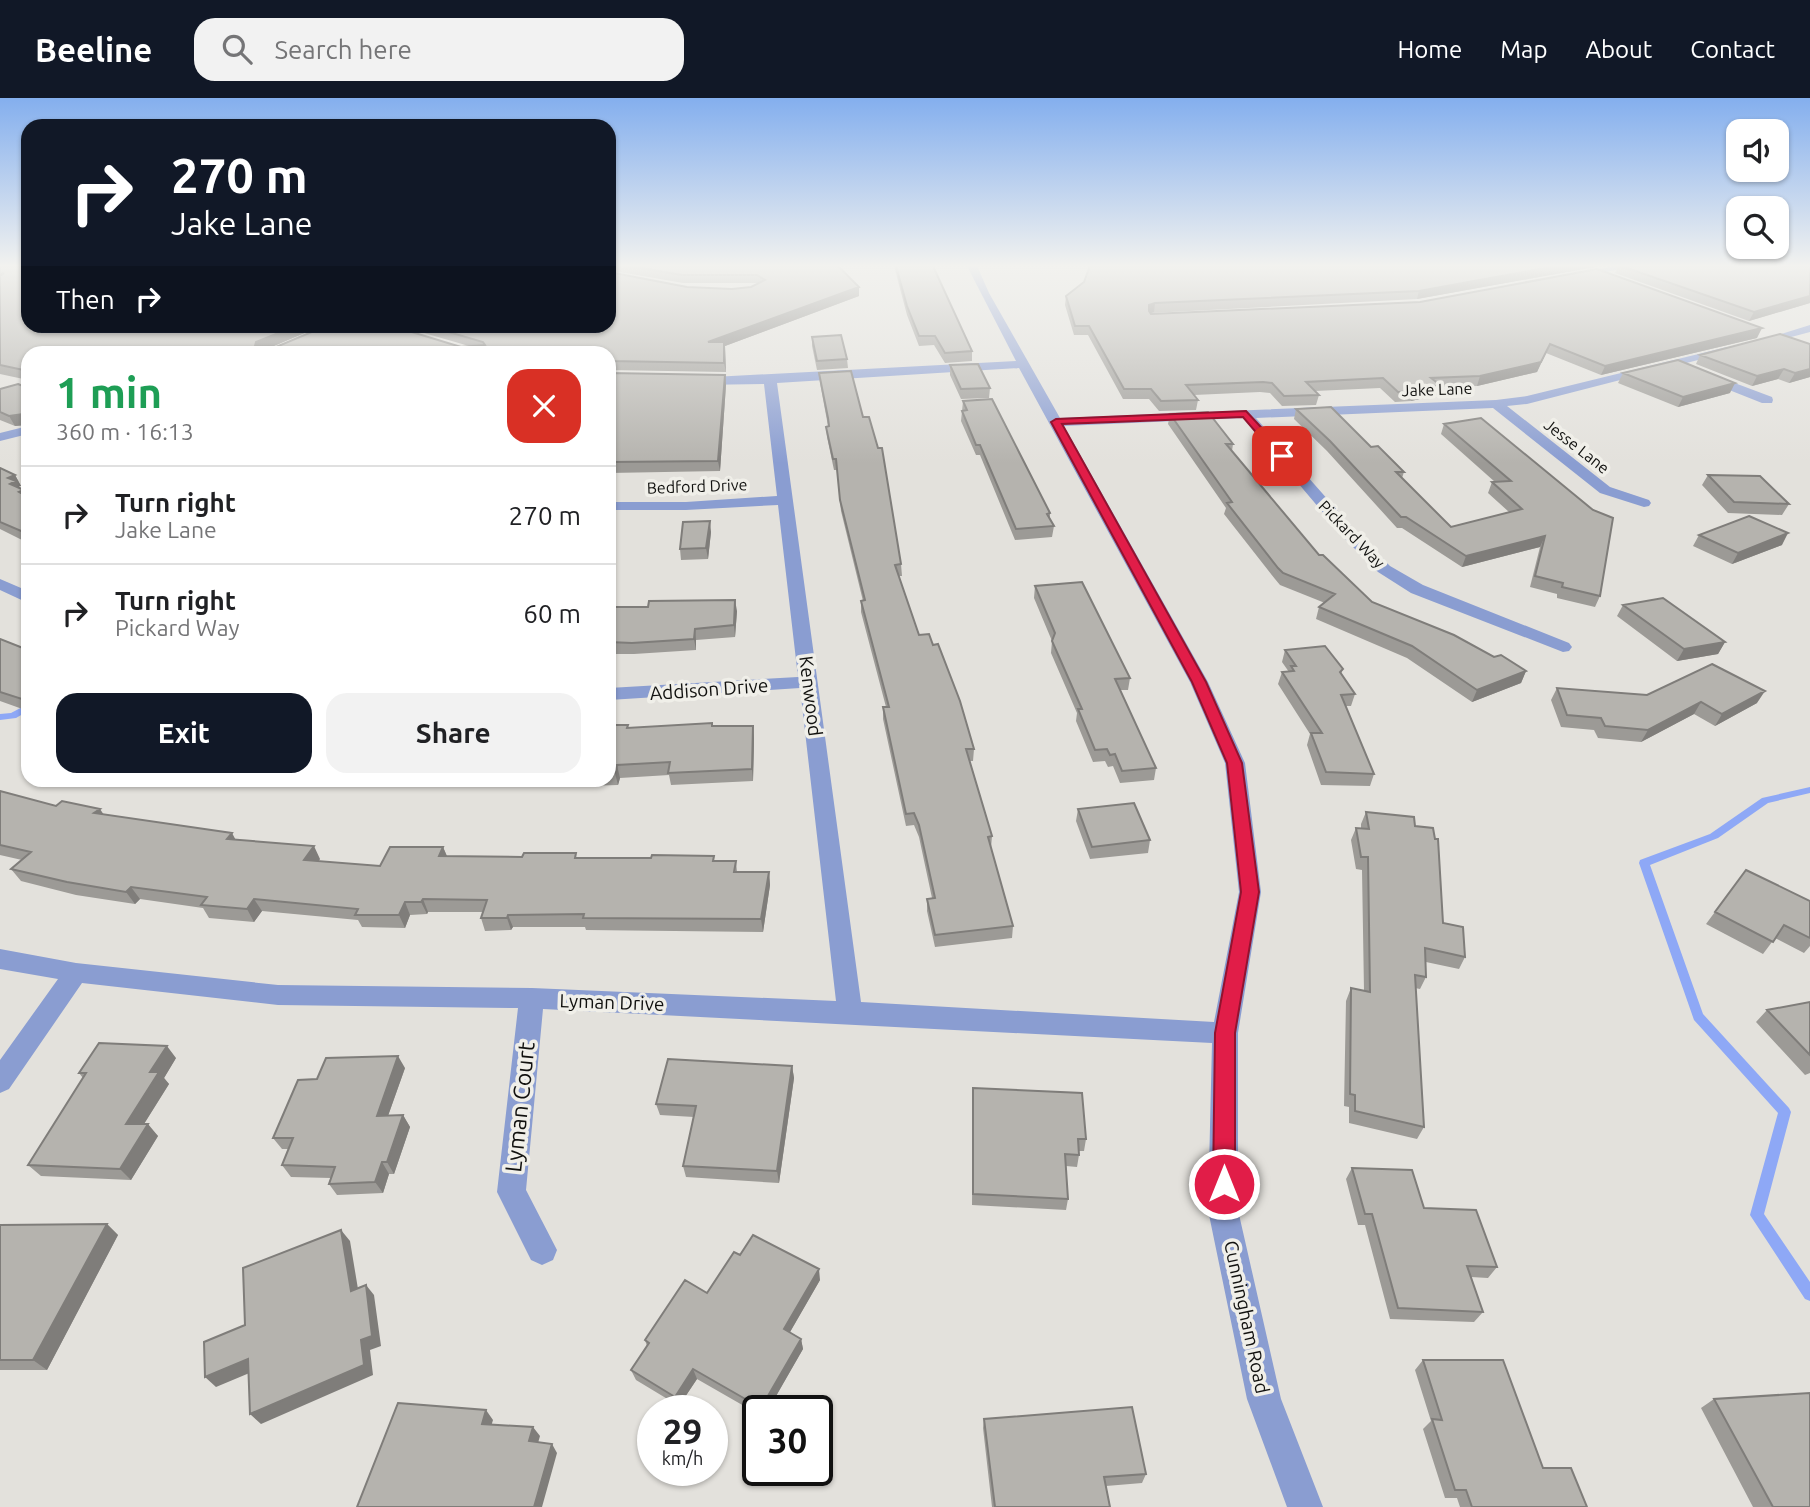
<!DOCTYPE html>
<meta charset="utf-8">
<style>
body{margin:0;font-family:Ubuntu,sans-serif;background:#f2f2f2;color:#202124;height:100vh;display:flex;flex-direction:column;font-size:26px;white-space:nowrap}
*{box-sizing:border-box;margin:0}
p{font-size:23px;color:#757577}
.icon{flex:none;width:38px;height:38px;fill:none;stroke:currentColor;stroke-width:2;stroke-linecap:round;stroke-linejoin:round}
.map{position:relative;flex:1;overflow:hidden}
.side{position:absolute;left:21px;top:248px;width:595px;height:441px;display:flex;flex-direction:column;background:#fff;border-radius:21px;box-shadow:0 2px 5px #0004}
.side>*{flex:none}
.hud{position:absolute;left:21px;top:21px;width:595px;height:214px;border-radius:21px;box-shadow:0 2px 5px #0004;background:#111827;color:#fff;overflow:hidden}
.fabs{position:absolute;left:1726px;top:21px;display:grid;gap:14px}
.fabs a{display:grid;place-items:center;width:63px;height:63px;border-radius:14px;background:#fff;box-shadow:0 2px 5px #0004;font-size:35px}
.speed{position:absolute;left:637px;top:1297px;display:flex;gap:14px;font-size:35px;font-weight:700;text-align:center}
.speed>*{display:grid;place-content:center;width:91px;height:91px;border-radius:50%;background:#fff;box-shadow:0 2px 5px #0004;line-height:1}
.speed small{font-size:18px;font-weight:400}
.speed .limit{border:4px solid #111;border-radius:10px;background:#fff;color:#111}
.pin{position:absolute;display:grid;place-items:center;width:60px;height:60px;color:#fff;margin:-30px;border-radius:14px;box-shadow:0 4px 10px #0006}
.me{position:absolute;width:77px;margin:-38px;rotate:0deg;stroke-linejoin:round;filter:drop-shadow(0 0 5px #0008)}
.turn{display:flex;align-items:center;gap:24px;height:147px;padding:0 35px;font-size:32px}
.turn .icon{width:91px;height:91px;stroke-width:2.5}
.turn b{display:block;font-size:49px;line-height:60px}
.then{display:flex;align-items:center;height:66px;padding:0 35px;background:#0003;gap:14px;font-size:26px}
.round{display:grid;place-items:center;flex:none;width:74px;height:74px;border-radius:21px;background:#f2f2f2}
.summary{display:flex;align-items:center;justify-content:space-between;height:119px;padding:0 35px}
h1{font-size:42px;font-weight:700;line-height:52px;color:#1e9e55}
.primary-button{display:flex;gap:14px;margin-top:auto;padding:14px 35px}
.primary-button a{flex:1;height:80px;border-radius:21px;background:#111827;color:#fff;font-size:28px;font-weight:700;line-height:80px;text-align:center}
.primary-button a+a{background:#f2f2f2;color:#202124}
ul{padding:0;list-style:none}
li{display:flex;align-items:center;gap:21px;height:98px;padding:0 35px;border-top:2px solid #e0e0e0}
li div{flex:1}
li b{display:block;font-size:26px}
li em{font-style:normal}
header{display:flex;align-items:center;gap:42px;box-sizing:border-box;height:98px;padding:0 35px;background:#111827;color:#fff}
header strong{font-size:33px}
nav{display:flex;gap:38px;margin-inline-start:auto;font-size:24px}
.search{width:490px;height:63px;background:#f2f2f2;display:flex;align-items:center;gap:18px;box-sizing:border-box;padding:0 24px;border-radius:21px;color:#757577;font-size:26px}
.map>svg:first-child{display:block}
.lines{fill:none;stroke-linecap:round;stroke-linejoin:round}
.stream{fill:#8ea8f6;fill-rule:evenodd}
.minor{fill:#8a9dd1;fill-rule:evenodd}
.wall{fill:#9c9a96}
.shaded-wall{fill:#7f7d7a}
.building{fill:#b5b3ae;stroke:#7f7d7a;stroke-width:2}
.route{fill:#e11d48;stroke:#92132f;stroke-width:2}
.labels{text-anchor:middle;stroke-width:7;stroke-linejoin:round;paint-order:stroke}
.far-street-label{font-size:16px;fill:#11110f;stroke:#f0efe9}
.street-label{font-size:19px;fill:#11110f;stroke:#f0efe9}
.near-street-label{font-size:23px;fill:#11110f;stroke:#f0efe9}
</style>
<header>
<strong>Beeline</strong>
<div class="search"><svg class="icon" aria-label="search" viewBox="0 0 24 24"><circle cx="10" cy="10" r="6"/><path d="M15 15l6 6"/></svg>Search here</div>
<nav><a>Home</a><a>Map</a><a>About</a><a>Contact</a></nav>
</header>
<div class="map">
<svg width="1810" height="1409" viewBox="0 0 1810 1409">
<rect width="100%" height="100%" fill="#e3e1dc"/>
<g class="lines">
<!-- stream -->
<path class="stream" d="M28,606V613L16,620L0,622V616L11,615Z
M1810,689V695L1768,705L1718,740L1650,767L1703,916L1789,1010L1791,1014L1764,1116L1810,1184V1203L1805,1201L1750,1117L1778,1015L1694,922L1639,765L1640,762L1710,736L1762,700Z"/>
<!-- minor -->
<path class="minor" d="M967,168H977L989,195L1060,320L1496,302L1527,298L1727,249L1733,253L1527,306L1507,308L1610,389L1649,402L1651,405L1649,408L1644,409L1600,395L1493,310L1256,320L1359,437L1390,468L1423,487L1569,545L1572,549L1569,553L1563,554L1411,495L1378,474L1347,443L1243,320L1064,328L1208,584L1245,665L1261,794L1238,935V1112L1281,1301L1323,1409H1287L1247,1301L1208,1112L1212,945L543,911L526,1092L557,1152L553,1162L542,1167L531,1162L497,1094L518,910L278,907L82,885L9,991L0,995V962L58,881L0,871V851L76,865L278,887L532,890L836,903L800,590L609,602V590L798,579L778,407L686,412H609V404H686L777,398L764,286L698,287L694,286V280L1016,263ZM1019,270L1190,584L1225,665L1239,794L1214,924L861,904L777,285Z
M1614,168H1633L1575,181L1570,178Z
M1810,227V234L1758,248L1752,245Z
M1708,275L1772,299L1773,302L1772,305H1762L1704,282V276Z
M28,328V336L0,343V335Z
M0,481L28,493V505L0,492Z"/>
</g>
<!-- wall -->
<path class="wall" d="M0,168L28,228H321L271,249L469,248L400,228H609L687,189L732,191L751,189L758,185H683L609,172V168H838L859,198L725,248L726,274L609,272V256H28V282L0,276Z
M894,168H933L972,253V263L945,265L934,247L919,248L907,217Z
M1600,168L1417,201L1151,215L1757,240L1601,277L1546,255L1537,274L1477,288L1439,289L1437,297L1411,303L1395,304L1380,290L1315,293L1319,297L1316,307L1282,308L1270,295L1260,294L1194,297L1198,302L1196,312L1159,313L1149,301H1123L1088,237H1074L1065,207L1066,198L1084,184Z
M1618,168H1810V205L1749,223L1615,175Z
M812,239L847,261L848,270L817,272L812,248Z
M1810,246V279L1789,285L1778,281L1752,288L1696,266L1700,257Z
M950,267L990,290L989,300L961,301L950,277Z
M609,275L725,277L726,287L720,373L609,375Z
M819,275L901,466L902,478H898L919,537L974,651L973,663H970L992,738L991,750L1013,828L1012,840L935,849L927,813V801L932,800L919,739L914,727L906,728L883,621V609H886L861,514V503H863L841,413L837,372H834L827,339L826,329L828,328L820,285Z
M1623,275L1730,295L1678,309L1618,285Z
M28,290V330L26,327L15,328L0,322V291Z
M963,303L1050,415V421L1054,428L1052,439L1015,442L980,357H976L961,323Z
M1296,311L1371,349L1404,374L1402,380L1451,429L1509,414L1488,395L1492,384H1495L1441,336L1444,326L1481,320L1600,498L1595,509L1557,500V496L1530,489L1540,449L1462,469L1402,430H1397L1327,353L1294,321Z
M1170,316L1233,346L1232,353L1319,457L1372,504L1526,573L1521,585L1472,604L1407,560L1316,521L1319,509L1325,505L1280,487L1275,481L1224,416L1226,410L1168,326Z
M0,370L15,377L21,388H19L21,391L24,392L28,399V445L0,431Z
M1708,377L1789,406L1782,417L1728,415L1702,387Z
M711,434L708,461L681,462L680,451Z
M1699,437L1782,447L1732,466L1693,448Z
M1035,488L1130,580L1128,592H1120L1156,670L1154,682L1120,685L1113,668L1108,669L1105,663L1093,664L1076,623L1077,615L1051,555L1052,543L1034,500Z
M1623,507L1725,544L1718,556L1677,563L1617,518Z
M609,509L737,513L735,539L696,542V552L634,556H609Z
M0,541L28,552V613L0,603Z
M1285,552L1343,571L1341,576L1355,596L1351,608H1346L1374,676L1370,688L1321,687L1307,647L1310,636L1278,586L1282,574H1289L1282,564Z
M1557,590L1757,605L1715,628L1694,616L1641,644L1598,640L1594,632L1561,629L1551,602Z
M609,627L628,630L753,628L754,640L753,683L671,687L669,677L620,680L618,687L552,689L550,684L504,682H609Z
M0,693L56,708L236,742L320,761L318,763L380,768L443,749L447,758L736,763L737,774H769L770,787L763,834L586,832L585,829H513L511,832L485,833L481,820L483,814H428L427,816L410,817L405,830L362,829L358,822L262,813L254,824L209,820L203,810L140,801L135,806L76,797L21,783L11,771L22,762L0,757Z
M1078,711L1150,742L1148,755L1090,761L1076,723Z
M1366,714L1415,728L1443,825L1465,859L1459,871L1426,864V879L1420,891L1415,890L1424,1029L1417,1041L1349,1025V1009L1344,1008L1346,903L1351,890L1364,893L1362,772L1356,771L1351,742L1356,730H1361V726Z
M1746,772L1810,803V848L1804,855L1775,840L1763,856L1706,826Z
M1810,904V975L1805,977L1756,924L1767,912Z
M176,960L164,980L169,986L144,1026L158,1038L131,1082L41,1078L28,1067L83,980L79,975Z
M792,968L794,980L779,1085L686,1079L683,1068L694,1019L660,1017L656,1006Z
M405,970L388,1018L403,1017L410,1029L394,1076H389L383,1095L337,1097L329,1086L331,1080L291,1079L282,1067L289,1051H282L273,1040L317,981Z
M973,990L1086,1041L1084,1053H1079V1057L1077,1069L1066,1068L1068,1101L1066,1112L972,1107Z
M1352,1070L1424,1110L1497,1169L1488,1180L1471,1179L1483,1214L1474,1224L1390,1221L1365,1127H1358L1346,1081Z
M107,1126L118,1137L47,1272H0V1127Z
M740,1157L820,1182L790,1234L801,1241L803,1251L768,1312H758V1316L697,1281L679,1308L636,1282L631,1272L647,1248L645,1242L707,1195Z
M1423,1262L1543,1370L1587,1409H1460L1457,1400H1445L1423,1331L1431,1323L1415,1272Z
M1714,1301L1810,1409H1753L1701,1310Z
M984,1321L1146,1376L1142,1385L1106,1388L1110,1409H992L983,1330Z"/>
<!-- shaded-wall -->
<path class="shaded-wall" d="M1557,168H1600L1417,201L1419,193Z
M859,189V198L725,248L726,274L724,265L708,244Z
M1810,198V205L1749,223L1754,214Z
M1155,205L1154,214L1148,216L1149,207Z
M296,228H321L260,254L255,248L256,244Z
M1762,230L1757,240L1601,277L1605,268Z
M1550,246L1537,274L1477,288L1480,278Z
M1784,271L1778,281L1752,288L1757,278Z
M1810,271V279L1789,285L1795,275Z
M725,277L726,287L720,373L718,363Z
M1735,285L1730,295L1678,309L1683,299Z
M1440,287L1437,297L1411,303L1415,293Z
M24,316L26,327L15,328L9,318Z
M15,377L21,388H19L22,393L24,392L28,399L17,396L8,380Z
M710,423L711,434L708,461L706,450Z
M1788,435L1782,447L1732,466L1738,455Z
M1545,438L1540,449L1462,469L1466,458Z
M735,502L737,513L735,539L734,527Z
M695,531L696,542V552L694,541Z
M1725,544L1718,556L1677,563L1684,551Z
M1526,573L1521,585L1472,604L1477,592Z
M1765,593L1757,605L1715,628L1722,616Z
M1701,604L1694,616L1641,644L1648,632Z
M753,628L754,640L753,683L752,671Z
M617,667L620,680L618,687L615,675Z
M100,711L108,723L94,715Z
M232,735L239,748L227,741Z
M314,748L320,761L311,774L304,762Z
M443,749L448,761L439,758Z
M769,774L770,787L763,834L761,821Z
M131,789L140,801L135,806L126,794Z
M254,801L262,813L254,824L247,811Z
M423,801L428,814L427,816L421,804Z
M405,804L410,817L405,830L399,817Z
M508,817L513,829L511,832L507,820Z
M167,948L176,960L164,980L169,986L137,1037L126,1026L150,974Z
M398,958L405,970L384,1029L377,1018Z
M792,968L794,980L779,1085L777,1073Z
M403,1017L410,1029L394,1076L387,1064Z
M148,1026L158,1038L131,1082L120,1071Z
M382,1064L389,1076L383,1095L375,1084Z
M107,1126L118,1137L47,1272L33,1262Z
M341,1132L350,1143L360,1203L351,1193Z
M819,1171L820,1182L786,1241L784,1231Z
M366,1187L374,1197L381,1248L370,1252L373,1277L261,1326L250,1316L361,1242Z
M801,1241L803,1251L768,1312H762L761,1310Z
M248,1261L259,1271L216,1289L205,1279Z
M693,1271L697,1281L679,1308L675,1299Z
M486,1312L493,1322L489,1335L482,1326Z
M533,1329L540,1338L536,1352L529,1343Z
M552,1346L557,1355L542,1409H534Z"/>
<!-- building -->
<path class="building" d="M0,168H28V228H296L256,244L255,248L276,249L326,228H392L461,249L485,247L483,244L428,228H609V174L687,189L732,191L751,189L765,182L757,177H682L630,168H838L859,189L708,244H724V265L609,263V256H28V273L0,267V178L4,175L0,176Z
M896,168H933L972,253L945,255L935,238H919L907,208Z
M1090,168H1557L1419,193L1155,205L1149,207V213L1151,216L1420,204L1597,171L1762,230L1605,268L1550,246L1541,264L1480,278L1431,280L1440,287L1415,293L1398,294L1383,280L1306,284L1319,297L1284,298L1272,285L1263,284L1186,287L1198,302L1161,303L1151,291H1124L1089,228H1075L1066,198L1084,184Z
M1621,168H1810V198L1754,214Z
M1780,236L1810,246V271L1795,275L1784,271L1757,278L1700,257Z
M841,237L847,261L817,263L812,239Z
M1678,262L1735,285L1683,299L1623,275Z
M978,266L990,290L961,291L950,267Z
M851,273L863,319H869L878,350H882L901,466L895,467L919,537L929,536L933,547L938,546L960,603L974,651H966L992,738L988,739L1013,828L935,837L927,801L935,800L919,727L914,715L906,716L883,609H889L861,503L865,502L840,402L836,361H833L826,329L829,328L828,320L819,275Z
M609,275L725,277L718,363L609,364Z
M18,286L28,290V326L25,325L24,316L9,318L0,314V291Z
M992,301L1050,415L1047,416L1054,428L1016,431L980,347H976L962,313L967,312L963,303Z
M1331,309L1371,349L1378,348L1404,374H1396L1451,429L1522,411L1492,384L1511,383L1444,326L1481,320L1593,412L1613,420L1600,498L1562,489L1563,485L1535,478L1545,438L1466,458L1406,419H1401L1330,343L1296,311Z
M1208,314L1233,346H1226L1319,457H1323L1372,504L1454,537L1494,559L1501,557L1526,573L1477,592L1412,548L1319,509L1335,496L1283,475L1278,470L1227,405L1232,404L1170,316Z
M0,370L15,377L8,380L16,383L10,386L24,392L19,394L28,399V436L0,424Z
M1708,377L1760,378L1789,406L1734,404Z
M1749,418L1788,435L1738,455L1699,437Z
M710,423L706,450L680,451L683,424Z
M1082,484L1130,580L1115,581L1156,670L1122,673L1115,656L1110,657L1107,651L1095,652L1078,611H1082L1052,543L1055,535L1035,488Z
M1663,500L1725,544L1684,551L1623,507Z
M735,502L734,527L695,531L694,541L632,545L609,544V509H648L649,503Z
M0,541L28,552V603L0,594Z
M1325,548L1343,571L1340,574L1355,596L1341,597L1374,676L1326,674L1311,635H1322L1282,574L1294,573L1291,568H1296L1285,552Z
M1712,566L1765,593L1722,616L1701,604L1648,632L1605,628L1601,620L1567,617L1557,590L1647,597Z
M712,625V628H753L752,671L668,675L670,664L617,667L615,675H609V627H628L627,630Z
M0,693L56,708L62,703L100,711L94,715L232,735L227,741L314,748L304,762L380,768L390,749H443L439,758L522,759L524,755H576L575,760H651L652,757L714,758L713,763H736L734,774H769L761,821L583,820L584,816L508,817L507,820H481L487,802L423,801L421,804H405L399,817H355L358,811L254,801L247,811L201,807L207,799L131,789L126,794L67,784L11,771L31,754L0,747Z
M1134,705L1150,742L1092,749L1078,711Z
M1366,714L1414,719L1415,728L1433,730L1435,741H1438L1443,825L1463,829L1465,859L1425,850L1426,879L1415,877L1424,1029L1355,1013V997L1350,996L1351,890L1370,894L1368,759H1361L1356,730L1369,731Z
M1746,772L1810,803V840L1784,827L1773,844L1715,814Z
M1810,904V957L1767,912Z
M99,945L167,948L150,974H159L126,1026H148L120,1071L28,1067L86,975H79Z
M398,958L377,1018L403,1017L387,1064H382L375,1084L329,1086L335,1069L282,1067L293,1040H273L298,982L317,981L326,960Z
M668,961L792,968L777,1073L683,1068L696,1008L656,1006Z
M973,990L1082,995L1086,1041H1078L1079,1057L1065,1056L1068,1101L973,1096Z
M1352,1070L1412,1072L1424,1110L1476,1112L1497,1169L1467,1168L1483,1214L1398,1210L1372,1116H1365Z
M107,1126L33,1262H0V1127Z
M341,1132L351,1193L366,1187L372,1238L361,1242L364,1267L250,1316L248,1261L205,1279L204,1244L245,1227L243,1170Z
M753,1137L819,1171L784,1231L801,1241L761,1310L693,1271L675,1299L631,1272L649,1245L645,1242L685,1182L707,1195L734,1154L740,1157Z
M1423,1262H1503L1543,1370H1571L1587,1409H1472L1466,1392H1455L1432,1321L1442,1322Z
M1810,1295V1409H1773L1714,1301Z
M398,1305L486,1312L482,1326L533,1329L529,1343L552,1346L534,1409H357Z
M1132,1309L1146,1376L1104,1379L1110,1409H995L984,1321Z"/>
<!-- sky -->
<linearGradient id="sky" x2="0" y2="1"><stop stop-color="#84afee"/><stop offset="0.46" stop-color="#f2f2ef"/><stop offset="1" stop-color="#f2f2ef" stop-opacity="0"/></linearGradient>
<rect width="1810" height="365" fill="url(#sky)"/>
<!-- route -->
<path class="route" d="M1246,313L1285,355V360H1278L1243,319L1062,326L1206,584L1242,665L1259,794L1235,935V1086L1232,1094L1224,1097L1216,1094L1213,1086L1215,935L1241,794L1227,665L1192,584L1051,324L1056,321Z"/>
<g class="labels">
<!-- far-street labels -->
<g class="far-street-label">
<text transform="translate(1437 291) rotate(-2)" y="6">Jake Lane</text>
<text transform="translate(1577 348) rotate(38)" y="6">Jesse Lane</text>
<text transform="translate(697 388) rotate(-2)" y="6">Bedford Drive</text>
<text transform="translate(1352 436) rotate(46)" y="6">Pickard Way</text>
</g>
<!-- street labels -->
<g class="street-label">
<text transform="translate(709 591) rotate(-4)" y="7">Addison Drive</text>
<text transform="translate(811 598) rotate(83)" y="7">Kenwood</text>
<text transform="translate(612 904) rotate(2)" y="7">Lyman Drive</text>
<text transform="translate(1247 1219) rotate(78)" y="7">Cunningham Road</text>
</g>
<!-- near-street labels -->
<g class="near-street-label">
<text transform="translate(520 1009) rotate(-84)" y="8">Lyman Court</text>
</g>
</g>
</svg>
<div class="fabs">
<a><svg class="icon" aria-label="sound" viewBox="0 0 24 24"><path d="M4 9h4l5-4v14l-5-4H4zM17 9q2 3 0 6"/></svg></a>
<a><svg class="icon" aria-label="search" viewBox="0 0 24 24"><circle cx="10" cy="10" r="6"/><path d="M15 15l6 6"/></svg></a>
</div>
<div class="speed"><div>29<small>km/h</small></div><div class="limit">30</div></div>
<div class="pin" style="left:1282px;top:358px;background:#d93025"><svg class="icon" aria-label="arrive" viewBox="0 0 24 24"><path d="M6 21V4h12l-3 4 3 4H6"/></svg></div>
<svg class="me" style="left:1224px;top:1086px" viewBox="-20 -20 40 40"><circle r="17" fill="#e11d48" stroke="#fff" stroke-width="3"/><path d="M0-11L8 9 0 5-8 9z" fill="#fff"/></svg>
<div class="hud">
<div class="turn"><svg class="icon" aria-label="right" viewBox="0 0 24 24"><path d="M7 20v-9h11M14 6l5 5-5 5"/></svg><div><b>270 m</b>Jake Lane</div></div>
<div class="then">Then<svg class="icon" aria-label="right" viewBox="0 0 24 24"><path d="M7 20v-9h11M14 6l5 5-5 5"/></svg></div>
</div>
<section class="side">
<div class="summary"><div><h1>1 min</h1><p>360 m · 16:13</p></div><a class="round" style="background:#d93025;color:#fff"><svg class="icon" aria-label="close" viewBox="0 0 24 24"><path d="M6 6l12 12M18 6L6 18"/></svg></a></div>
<ul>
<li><svg class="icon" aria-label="right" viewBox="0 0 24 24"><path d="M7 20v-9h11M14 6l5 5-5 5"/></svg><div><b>Turn right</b><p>Jake Lane</p></div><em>270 m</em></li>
<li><svg class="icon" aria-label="right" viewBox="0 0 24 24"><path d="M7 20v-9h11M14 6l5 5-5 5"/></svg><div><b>Turn right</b><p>Pickard Way</p></div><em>60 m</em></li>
</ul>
<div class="primary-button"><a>Exit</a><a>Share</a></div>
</section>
</div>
